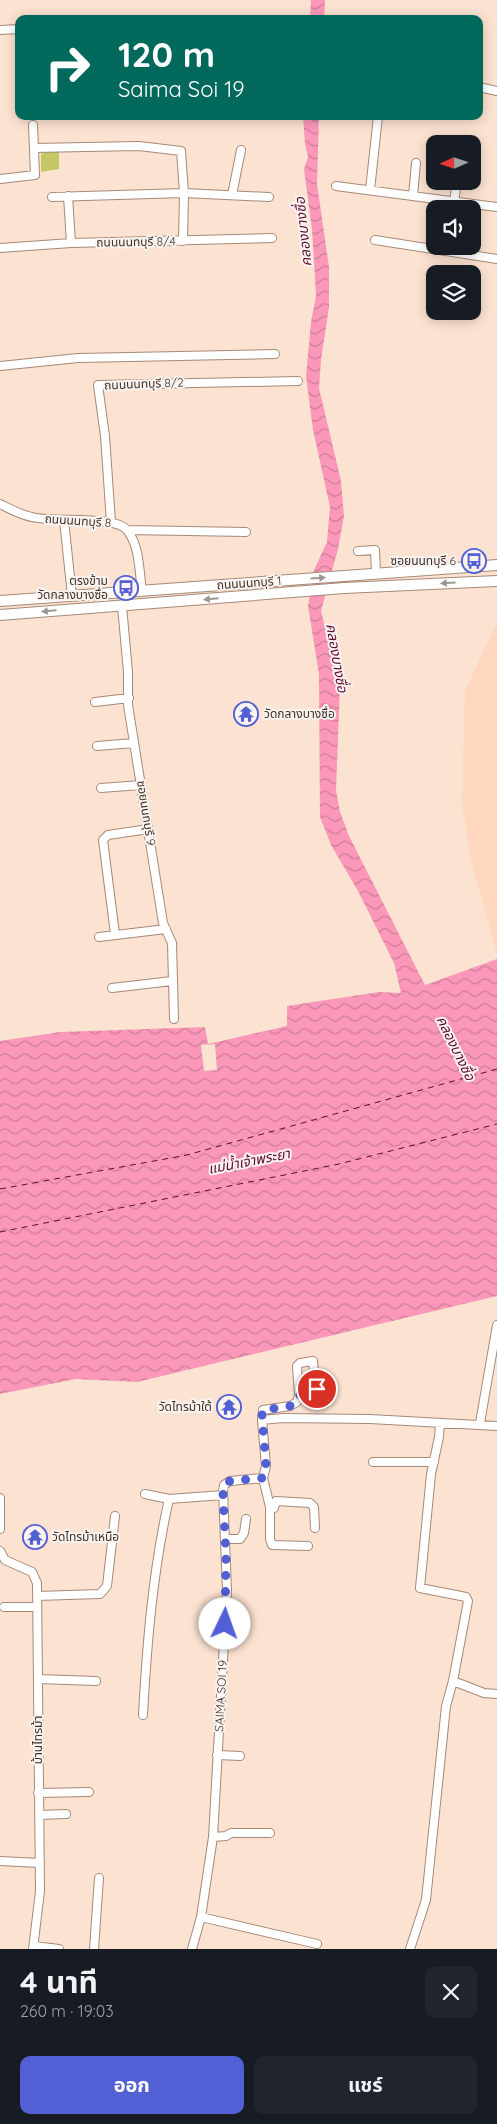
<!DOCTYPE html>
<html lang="th">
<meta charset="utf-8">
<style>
body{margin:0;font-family:Quicksand,"Noto Sans Thai",sans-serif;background:#20242c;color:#f1f3f6;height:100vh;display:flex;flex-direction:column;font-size:19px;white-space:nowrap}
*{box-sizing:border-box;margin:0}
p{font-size:16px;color:#9ea1a6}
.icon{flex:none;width:28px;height:28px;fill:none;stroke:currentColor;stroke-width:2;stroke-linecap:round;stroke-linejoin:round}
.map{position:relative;height:1949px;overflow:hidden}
.drawer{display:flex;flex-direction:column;background:#171b24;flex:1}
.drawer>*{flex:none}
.banner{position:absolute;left:15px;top:15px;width:468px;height:105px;border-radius:10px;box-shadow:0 2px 12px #0003;background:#00695c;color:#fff;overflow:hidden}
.needle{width:32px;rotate:267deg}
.fabs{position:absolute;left:426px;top:135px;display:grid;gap:10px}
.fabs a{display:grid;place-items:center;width:55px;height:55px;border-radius:10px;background:#171b24;box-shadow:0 2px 12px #0003;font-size:25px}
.pin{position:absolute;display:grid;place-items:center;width:42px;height:42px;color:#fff;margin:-21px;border:2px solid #fff;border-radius:50%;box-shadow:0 1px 5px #0007}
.me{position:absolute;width:55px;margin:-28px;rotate:3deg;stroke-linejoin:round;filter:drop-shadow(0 0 4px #0008)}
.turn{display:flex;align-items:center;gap:18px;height:105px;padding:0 20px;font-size:22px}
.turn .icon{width:65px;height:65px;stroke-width:2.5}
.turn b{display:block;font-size:35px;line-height:42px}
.round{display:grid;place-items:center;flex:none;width:52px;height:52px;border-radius:10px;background:#20242c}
.headline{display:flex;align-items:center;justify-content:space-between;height:85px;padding:0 20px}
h1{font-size:30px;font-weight:700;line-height:38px}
.primary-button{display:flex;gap:10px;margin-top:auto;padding:10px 20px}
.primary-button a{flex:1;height:58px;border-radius:10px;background:#525fd5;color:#fff;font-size:20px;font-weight:700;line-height:58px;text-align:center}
.primary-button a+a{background:#20242c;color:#f1f3f6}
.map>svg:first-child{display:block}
.built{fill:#ffd7be}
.green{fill:#c4c765}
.water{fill:url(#water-waves)}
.pier{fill:#fce2d1}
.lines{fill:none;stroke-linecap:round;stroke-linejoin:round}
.ferry{stroke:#600933;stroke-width:1;stroke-dasharray:6 5;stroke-linecap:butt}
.minor-casing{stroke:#a78976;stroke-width:10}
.major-casing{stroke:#a78976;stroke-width:12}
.minor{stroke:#fff;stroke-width:8}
.major{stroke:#fff;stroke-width:10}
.oneway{fill:#9e9894}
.route{stroke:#525fd5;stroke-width:9;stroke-dasharray:0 16.2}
.labels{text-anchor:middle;stroke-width:4;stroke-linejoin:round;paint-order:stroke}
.street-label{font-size:12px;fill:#3d3129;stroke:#faf3ef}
.poi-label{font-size:12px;fill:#3d3129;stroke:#faf3ef;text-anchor:end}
.water-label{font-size:14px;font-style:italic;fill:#600933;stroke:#faf3ef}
</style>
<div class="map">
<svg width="497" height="1949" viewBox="0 0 497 1949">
<defs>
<pattern id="water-waves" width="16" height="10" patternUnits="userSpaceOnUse" patternTransform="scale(1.25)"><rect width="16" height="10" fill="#fb98ba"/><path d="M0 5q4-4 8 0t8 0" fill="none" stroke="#cc7d97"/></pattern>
</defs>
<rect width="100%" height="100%" fill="#fce2d1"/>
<!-- built -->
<path class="built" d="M497,622V955L471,860L462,803L465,691Z"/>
<!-- green -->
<path class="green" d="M45,152H59V169L41,172V154Z"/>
<!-- water -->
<path class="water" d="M311,0H325L324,19H310Z
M303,116H319L317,184L329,267V307L321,360L319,388L341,481L344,516L338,549L321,611L340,685L336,791L340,812L349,836L425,985L497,959V1296L137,1382L76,1379L0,1394V1041L60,1032L205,1027L208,1044L287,1026V1006L379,992L401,993L394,963L358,891L331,845L320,817L319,674L308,606L314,570L327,542L330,507L313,430L306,376L311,322L316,296L312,229L304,169L308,157L305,144Z"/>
<!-- pier -->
<path class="pier" d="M215,1044L217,1070L204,1071L201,1045Z"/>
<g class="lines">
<!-- ferry -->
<path class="ferry" d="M0,1189L187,1155L497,1069
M0,1232L339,1164L497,1124"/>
<defs>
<path id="minor" d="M0,30L19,29
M479,87L497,91
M34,148L139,146L181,151L184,193L183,241
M0,179L35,175L33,125
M336,186L497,207
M370,190L378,116
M232,195L241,150
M68,196L71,243
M413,196L416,163
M52,197L184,193L269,197
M454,202L457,181
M375,240L497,259
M0,248L71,243L272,238
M0,366L78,358L275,354
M0,504C10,509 21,515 32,517C53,523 115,515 127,530L246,532
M64,520L72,596
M111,522L105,436L98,385L298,381
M127,530C140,546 139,571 142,591
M358,551L375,550L376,574
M122,606L128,672V705L163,923L172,943L174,1019
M95,702L129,698
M97,746L134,743
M101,788L141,785
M115,934L103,840L108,835L149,829
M99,937L166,929
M112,988L172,981
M262,1420L263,1410L290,1406L297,1402L299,1395L297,1366L300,1363L313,1361L316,1391L299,1395
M480,1423L497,1325
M373,1462H434
M263,1478L270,1507V1539L272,1545L308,1546
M145,1494L169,1499
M0,1498V1529
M270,1507L274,1508L276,1501L310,1503L314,1507L315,1528
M226,1539H240L244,1533L246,1519
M0,1551L5,1560L32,1572L37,1583L40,1891L33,1949
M37,1596L100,1594L107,1586L115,1516
M4,1607H37
M38,1679L96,1681
M453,1681L484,1693L497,1694
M143,1715C147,1642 153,1570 169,1499L223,1495
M217,1755L240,1756
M38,1793L89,1792
M39,1815L66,1814
M213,1837L226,1836L231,1833H270
M0,1861L40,1863
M201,1917L317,1944
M34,1946L59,1949
M94,1949L99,1878
M192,1949L201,1917L213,1837L227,1590L223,1491L224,1485L230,1481L263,1478L266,1466L262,1420L283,1418L370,1419L497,1426
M410,1949L426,1900L446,1706L453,1681L468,1601L466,1597L420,1588L431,1474L439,1437L440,1423"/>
<path id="major" d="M0,601L497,565
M0,615L344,588L497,581"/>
</defs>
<!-- minor casing -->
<use href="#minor" class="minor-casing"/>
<!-- major casing -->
<use href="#major" class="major-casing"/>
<!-- minor -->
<use href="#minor" class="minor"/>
<!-- major -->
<use href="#major" class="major"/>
</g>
<!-- one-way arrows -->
<defs><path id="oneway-solid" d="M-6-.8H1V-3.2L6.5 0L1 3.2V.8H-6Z" transform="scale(1.25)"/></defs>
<g class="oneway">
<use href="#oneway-solid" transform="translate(318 578) rotate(-4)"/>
<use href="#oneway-solid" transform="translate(448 583) rotate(177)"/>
<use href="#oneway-solid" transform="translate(211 599) rotate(175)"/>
<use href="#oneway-solid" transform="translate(49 611) rotate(175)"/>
</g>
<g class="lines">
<!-- route -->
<path class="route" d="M225,1624L226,1556L223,1495L224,1485L230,1481L263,1478L266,1466L262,1414L263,1410L290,1406L297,1402L299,1395L314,1392L317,1389"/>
</g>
<!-- icons -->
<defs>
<symbol id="bus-ring" viewBox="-11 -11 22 22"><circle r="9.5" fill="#faf3ef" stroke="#525fd5" stroke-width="1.5"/><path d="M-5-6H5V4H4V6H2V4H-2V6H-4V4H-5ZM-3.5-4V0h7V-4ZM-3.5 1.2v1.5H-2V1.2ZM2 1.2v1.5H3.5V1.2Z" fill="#525fd5"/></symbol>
<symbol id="temple-ring" viewBox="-11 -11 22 22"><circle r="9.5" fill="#faf3ef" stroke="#525fd5" stroke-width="1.5"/><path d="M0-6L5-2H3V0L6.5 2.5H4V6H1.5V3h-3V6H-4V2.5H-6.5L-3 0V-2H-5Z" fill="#525fd5"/></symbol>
</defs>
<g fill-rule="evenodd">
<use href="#bus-ring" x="460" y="547" width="28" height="28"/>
<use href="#bus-ring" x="112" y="574" width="28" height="28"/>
<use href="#temple-ring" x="232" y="700" width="28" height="28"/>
<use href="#temple-ring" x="215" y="1393" width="28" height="28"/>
<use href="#temple-ring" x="21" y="1523" width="28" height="28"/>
</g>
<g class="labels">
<!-- street labels -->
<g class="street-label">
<text transform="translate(136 242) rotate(-1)" y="4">ถนนนนทบุรี 8/4</text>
<text transform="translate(144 384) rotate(-2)" y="4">ถนนนนทบุรี 8/2</text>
<text transform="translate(78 521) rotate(4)" y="4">ถนนนนทบุรี 8</text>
<text transform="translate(249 583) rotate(-4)" y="4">ถนนนนทบุรี 1</text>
<text transform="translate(146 813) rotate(81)" y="4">ซอยนนทบุรี 9</text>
<text transform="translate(221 1696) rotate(-87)" y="4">SAIMA SOI 19</text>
<text transform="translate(38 1740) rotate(-90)" y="4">บ้านไทรม้า</text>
</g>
<!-- poi labels -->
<g class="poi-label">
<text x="456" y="565">ซอยนนทบุรี 6</text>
<text x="108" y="585">ตรงข้าม<tspan x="108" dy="14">วัดกลางบางซื่อ</tspan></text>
<text x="264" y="718" text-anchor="start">วัดกลางบางซื่อ</text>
<text x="212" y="1411">วัดไทรม้าใต้</text>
<text x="52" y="1541" text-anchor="start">วัดไทรม้าเหนือ</text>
</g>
<!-- water labels -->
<g class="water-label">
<text transform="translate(303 232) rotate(-96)" y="5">คลองบางซื่อ</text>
<text transform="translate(337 658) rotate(80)" y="5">คลองบางซื่อ</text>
<text transform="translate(456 1048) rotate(64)" y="5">คลองบางซื่อ</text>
<text transform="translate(249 1161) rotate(-11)" y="5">แม่น้ำเจ้าพระยา</text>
</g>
</g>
</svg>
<div class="fabs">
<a><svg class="needle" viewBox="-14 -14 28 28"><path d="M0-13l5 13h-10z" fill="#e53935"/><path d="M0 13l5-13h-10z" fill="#9ea1a6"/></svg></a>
<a><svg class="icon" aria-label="sound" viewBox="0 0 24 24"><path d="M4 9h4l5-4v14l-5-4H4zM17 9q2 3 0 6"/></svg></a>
<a><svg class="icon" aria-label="layers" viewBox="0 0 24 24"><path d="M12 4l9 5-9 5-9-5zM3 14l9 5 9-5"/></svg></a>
</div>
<div class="pin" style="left:317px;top:1389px;background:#d93025"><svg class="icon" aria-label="arrive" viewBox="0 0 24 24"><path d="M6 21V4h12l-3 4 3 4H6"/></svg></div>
<svg class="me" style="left:225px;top:1624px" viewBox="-20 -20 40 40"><circle r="19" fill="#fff"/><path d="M0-13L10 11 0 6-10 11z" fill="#525fd5"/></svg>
<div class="banner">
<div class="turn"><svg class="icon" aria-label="right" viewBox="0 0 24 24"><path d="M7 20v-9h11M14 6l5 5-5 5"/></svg><div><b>120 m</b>Saima Soi 19</div></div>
</div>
</div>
<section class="drawer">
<div class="headline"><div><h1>4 นาที</h1><p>260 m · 19:03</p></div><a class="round"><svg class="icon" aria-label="close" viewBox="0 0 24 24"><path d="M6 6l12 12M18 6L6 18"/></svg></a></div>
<div class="primary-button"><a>ออก</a><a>แชร์</a></div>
</section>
